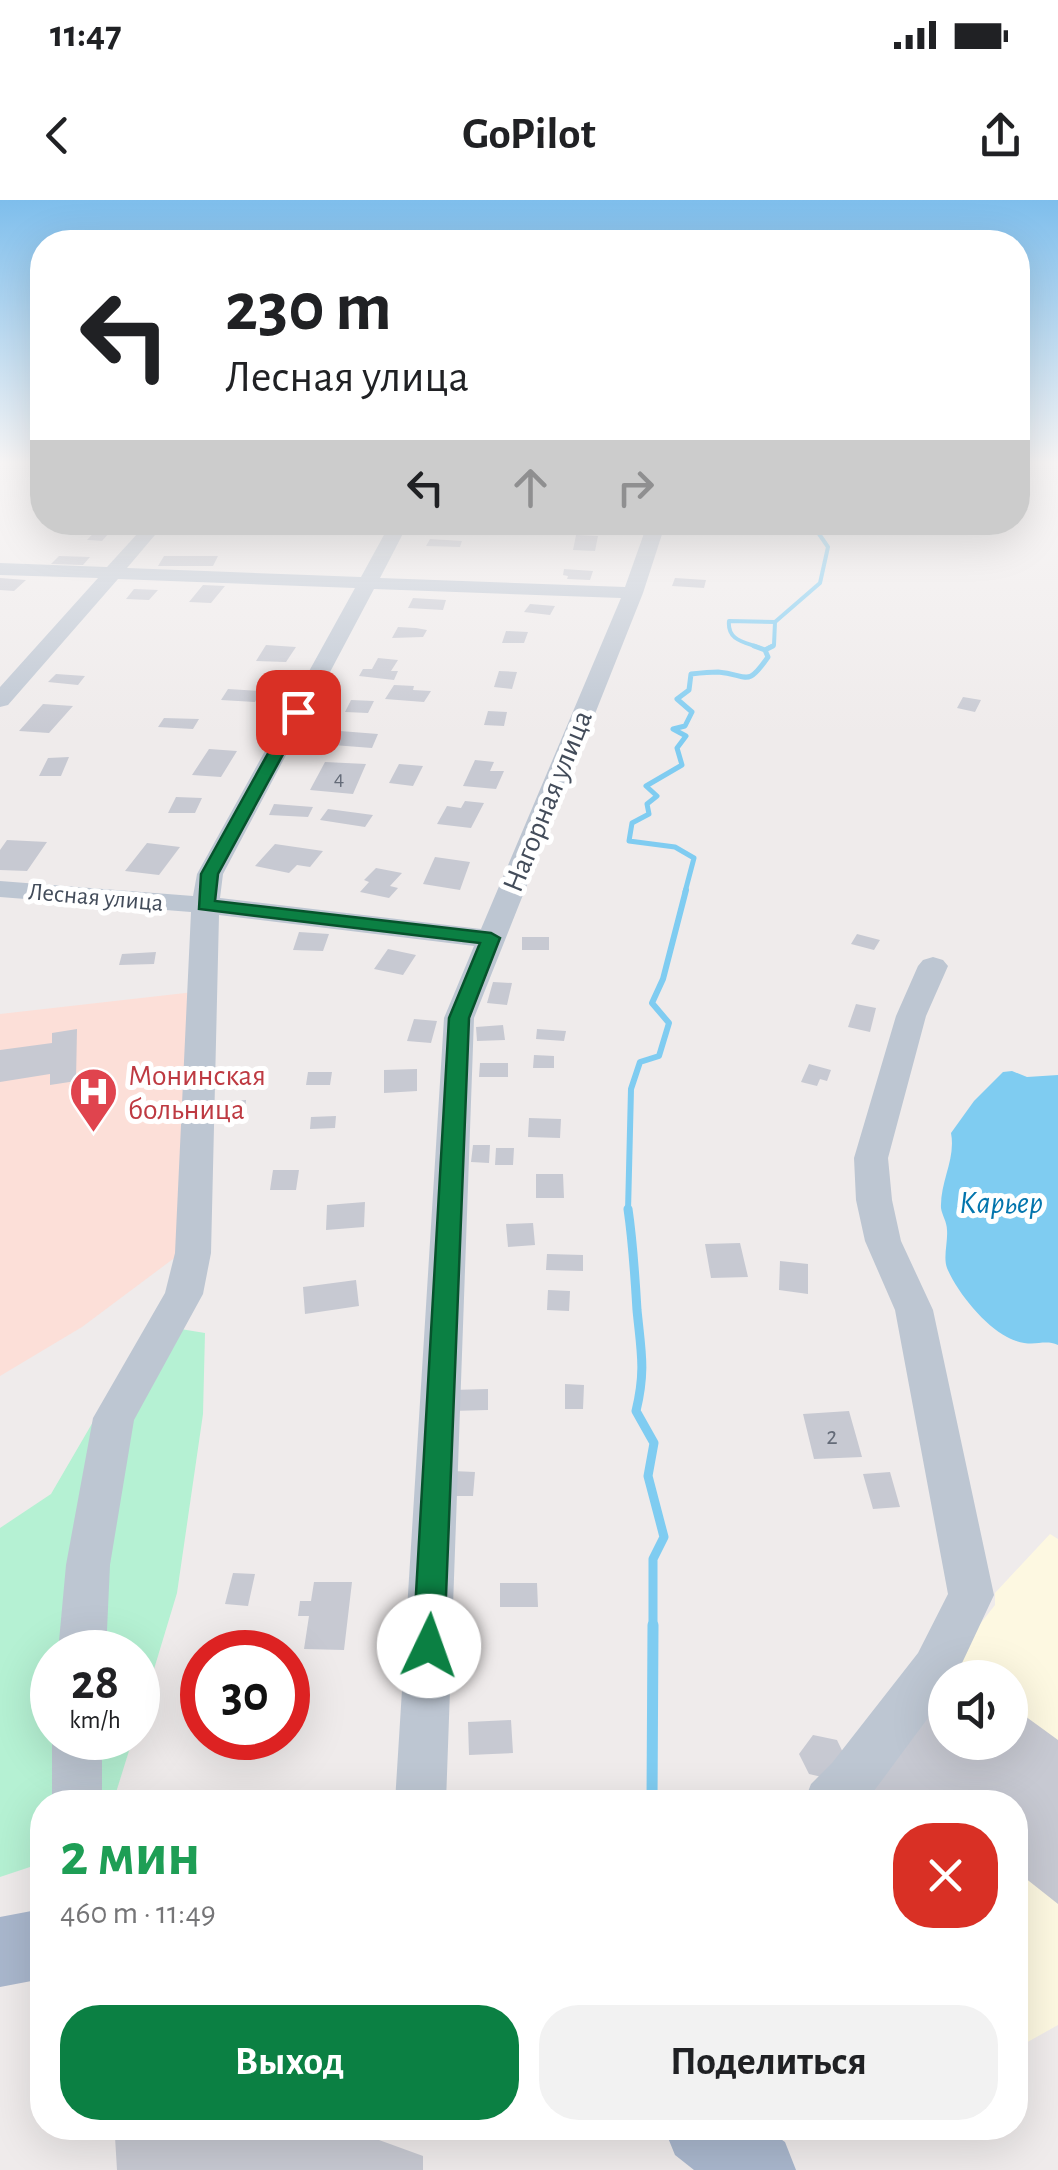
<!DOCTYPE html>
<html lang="ru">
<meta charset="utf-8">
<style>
body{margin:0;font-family:"Alegreya Sans",sans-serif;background:#f2f2f2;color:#202124;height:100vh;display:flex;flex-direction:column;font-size:38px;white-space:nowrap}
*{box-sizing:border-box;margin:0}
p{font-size:32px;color:#757577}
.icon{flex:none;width:55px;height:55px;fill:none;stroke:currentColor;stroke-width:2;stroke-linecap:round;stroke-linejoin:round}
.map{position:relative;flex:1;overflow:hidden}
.details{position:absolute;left:30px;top:1590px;width:998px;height:350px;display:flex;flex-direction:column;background:#fff;border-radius:40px;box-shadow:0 10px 40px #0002}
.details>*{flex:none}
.top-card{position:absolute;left:30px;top:30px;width:1000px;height:305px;border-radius:40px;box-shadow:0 10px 40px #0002;background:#fff;color:#202124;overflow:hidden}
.tools{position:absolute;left:928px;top:1460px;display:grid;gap:20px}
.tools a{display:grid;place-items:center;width:100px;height:100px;border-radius:50%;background:#fff;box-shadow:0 10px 40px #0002;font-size:50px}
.speed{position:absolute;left:30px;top:1430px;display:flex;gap:20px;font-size:50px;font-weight:700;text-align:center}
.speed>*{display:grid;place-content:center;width:130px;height:130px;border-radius:50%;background:#fff;box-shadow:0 10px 40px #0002;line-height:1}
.speed small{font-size:25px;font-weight:400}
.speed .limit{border:15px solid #d22;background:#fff;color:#111}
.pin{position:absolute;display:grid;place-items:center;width:85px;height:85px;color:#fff;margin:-42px;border-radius:20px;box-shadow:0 5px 15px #0006}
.me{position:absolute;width:110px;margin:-55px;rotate:3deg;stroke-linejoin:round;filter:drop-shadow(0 0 8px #0008)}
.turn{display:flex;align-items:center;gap:35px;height:210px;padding:0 30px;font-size:45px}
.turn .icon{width:130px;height:130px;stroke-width:2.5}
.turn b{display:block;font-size:70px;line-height:85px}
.lanes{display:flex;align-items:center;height:95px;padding:0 30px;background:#0003;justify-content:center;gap:50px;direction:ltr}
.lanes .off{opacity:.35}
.round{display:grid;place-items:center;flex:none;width:105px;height:105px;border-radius:40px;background:#f2f2f2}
.head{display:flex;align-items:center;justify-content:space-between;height:170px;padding:0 30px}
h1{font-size:60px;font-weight:700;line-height:75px;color:#1e9e55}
.button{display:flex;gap:20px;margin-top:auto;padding:20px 30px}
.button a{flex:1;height:115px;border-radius:40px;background:#0b8043;color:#fff;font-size:40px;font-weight:700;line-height:115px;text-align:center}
.button a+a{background:#f2f2f2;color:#202124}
.status{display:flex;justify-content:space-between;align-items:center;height:70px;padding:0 50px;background:#fff;direction:ltr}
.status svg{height:28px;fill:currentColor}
header{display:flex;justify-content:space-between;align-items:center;height:130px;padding:0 30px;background:#fff;font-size:45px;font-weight:700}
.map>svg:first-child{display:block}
.commercial{fill:#fdf8e1;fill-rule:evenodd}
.medical{fill:#fcdfd8}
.green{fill:#b5f1d3}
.water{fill:#7fccf1}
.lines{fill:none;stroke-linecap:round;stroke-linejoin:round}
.stream-far4{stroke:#7fccf1;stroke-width:4}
.stream-far3{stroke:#7fccf1;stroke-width:5}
.stream-far2{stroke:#7fccf1;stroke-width:6}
.stream-far1{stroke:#7fccf1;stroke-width:9}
.stream{stroke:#7fccf1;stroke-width:11}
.building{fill:#c7c9d2}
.minor{fill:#bdc6d2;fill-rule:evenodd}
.major{fill:#a9b7cd;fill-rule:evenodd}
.route{fill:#0b8043;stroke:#07532c;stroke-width:2.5}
.labels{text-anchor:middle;stroke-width:10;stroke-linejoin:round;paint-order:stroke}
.far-number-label{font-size:22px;fill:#646b78}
.far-street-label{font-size:25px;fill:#434c5a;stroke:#fff}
.number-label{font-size:25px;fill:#646b78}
.street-label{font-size:30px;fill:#434c5a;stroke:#fff}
.health-label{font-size:30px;fill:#be3a42;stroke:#fff;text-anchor:start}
.water-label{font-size:32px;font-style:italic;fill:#0375ad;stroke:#fff}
</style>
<div class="status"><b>11:47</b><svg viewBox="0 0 49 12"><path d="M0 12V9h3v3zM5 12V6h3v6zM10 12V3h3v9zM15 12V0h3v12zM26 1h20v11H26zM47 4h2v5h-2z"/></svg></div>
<header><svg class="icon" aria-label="back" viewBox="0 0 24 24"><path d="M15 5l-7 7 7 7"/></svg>GoPilot<svg class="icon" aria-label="share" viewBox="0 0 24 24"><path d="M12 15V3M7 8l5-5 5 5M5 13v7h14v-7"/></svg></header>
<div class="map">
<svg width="1058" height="1970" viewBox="0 0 1058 1970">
<rect width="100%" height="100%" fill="#efebeb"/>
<!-- commercial -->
<path class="commercial" d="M1050,1334L1058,1339V1825L1015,1849V1602H840L995,1405V1393ZM945,1478H1010V1542H945Z"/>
<!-- medical -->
<path class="medical" d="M194,792L177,1056L82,1127L0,1176V814Z"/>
<!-- green -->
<path class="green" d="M150,1124L205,1133L203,1214L177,1393L138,1522V1452H52V1538H133L113,1602H42V1663L0,1677V1328L51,1294Z"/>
<!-- water -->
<path class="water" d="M1012,871L1027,877L1058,875V1145C1042,1138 1032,1150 1007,1137C984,1125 957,1092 947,1068C943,1057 948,1042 947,1030C947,1022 942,1015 941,1008C940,981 956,959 951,933L974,901L1003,872Z"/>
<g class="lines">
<!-- stream-far4 -->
<path class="stream-far4" d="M760,448C745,442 727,441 729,421L775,422
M768,448L774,445L775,422L820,383L828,347L817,331L827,322"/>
<!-- stream-far3 -->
<path class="stream-far3" d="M754,446L765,450
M685,692L694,658L675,647L629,641L632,623L649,614L647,604L657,596L646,586L682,565L677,548L686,536L673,529L685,526L692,512L677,499L689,490L691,474C700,473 709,472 718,472C748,474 746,489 768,457L765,450L773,446"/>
<!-- stream-far2 -->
<path class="stream-far2" d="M628,1011L631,889L640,862L659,856L669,823L652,803L663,779L686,690"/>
<!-- stream-far1 -->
<path class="stream-far1" d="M628,1009C633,1043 635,1076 637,1110C641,1151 646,1170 636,1211L654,1243L648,1276L664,1337L653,1359V1427"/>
<!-- stream -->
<path class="stream" d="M652,1602L653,1425"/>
</g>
<!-- building -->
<path class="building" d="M102,324H117L102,341L87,340Z
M576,335L598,336L595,351L573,350Z
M430,339L462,341L460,347L426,346Z
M59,356L90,357L83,365L51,364Z
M164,356H218L213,366H158Z
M564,369L593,371L590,380L567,379L568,376L563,375Z
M0,378L26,380L14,391L0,390Z
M675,378L706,380L704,388L672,386Z
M203,385L225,386L211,403L189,402Z
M134,389L158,390L149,400L126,399Z
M413,398L446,400L443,410L408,408Z
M530,404L555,406L550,415L524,412Z
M398,427L416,428L427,430L423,437L392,438Z
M506,431L528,432L524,443H502Z
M266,445L296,447L286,462L256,461Z
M378,458L398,460L391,471H398L394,480L359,476L363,469H372Z
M499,471L517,472L512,489L494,487Z
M56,474L85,476L78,485L48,482Z
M394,485L414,486L413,490L431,491L424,502L385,499Z
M228,489L261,491L255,502L221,500Z
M963,497L981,500L975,512L957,508Z
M351,500L374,501L368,513L345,512Z
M43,504L73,506L49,533L19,531Z
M488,511L507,512L504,526L484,525Z
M164,518L199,519L193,529L158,527Z
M340,531L378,534L372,548L333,545Z
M209,549L237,551L221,577L192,575Z
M69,557L61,576H39L48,558Z
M475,560L494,562L490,571H504L496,589L463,586Z
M325,562L366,564L353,594L310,590Z
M399,564L423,566L413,586L389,583Z
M176,597L202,598L195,613H168Z
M465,601L484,603L471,628L437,624L447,606L461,608Z
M274,604L313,607L308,617L269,615Z
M328,609L373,615L365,627L320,620Z
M7,640L47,642L27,671L0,670V650Z
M147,643L180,647L159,675L125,671Z
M275,644L323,651L310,667L297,665L289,673L255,666Z
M435,657L470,662L460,690L423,684Z
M376,668L402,673L390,686L398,688L389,698L360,692L369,682L364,680Z
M299,732L329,734L323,751L293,750Z
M857,734L880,740L874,750L851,744Z
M522,737H549V750H522Z
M388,749L416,755L403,775L374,769Z
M156,752L154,764L119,765L122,754Z
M493,782L512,783L507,805L487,803Z
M856,804L876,808L870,832L848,827Z
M414,819L437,821L431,843L407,841Z
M503,825L505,840L477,841L476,827Z
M77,829L76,881L50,885V874L0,882V850L52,843V833Z
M537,829L566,831L564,841L536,839Z
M534,855L554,856V868H533Z
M480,863H508V877H479Z
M809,864L831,870L827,881L820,879L817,886L801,882Z
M417,869V891L384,893V870Z
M308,872H332L330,885H306Z
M246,900L245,914L206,917V903Z
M336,916L335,928L310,929L311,917Z
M529,918L561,919L560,938L528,937Z
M473,945H490L489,963L471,962Z
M496,948H514L513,965H495Z
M273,970H299L296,990H270Z
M536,974H563L564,998H536Z
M365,1002L364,1027L326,1030L327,1005Z
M533,1023L535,1045L508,1047L506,1024Z
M740,1043L748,1077L711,1078L705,1044Z
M547,1054L583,1055V1071L546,1070Z
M780,1061L808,1064V1094L779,1090Z
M356,1080L359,1106L305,1114L303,1087Z
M548,1090L570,1091L569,1111L547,1110Z
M565,1184L584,1185L583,1209H565Z
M488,1189V1210L451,1211L452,1190Z
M849,1211L862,1257L814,1259L803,1214Z
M452,1271L475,1272L473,1296H450Z
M890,1272L900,1307L873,1309L863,1274Z
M233,1373L255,1374L248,1406L225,1404Z
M314,1382H352L344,1450L304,1449L309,1416H298L300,1401H311Z
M500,1383H537L538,1407H500Z
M954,1465L971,1478H945V1542H1010V1505L1058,1540V1704L1015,1670V1602H855Z
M511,1520L513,1553L469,1555L468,1522Z
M813,1535L837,1540L848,1563L835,1580L809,1574L799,1554Z
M453,1592L487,1594V1602H452Z
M143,1928H346L423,1956V1970H117L115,1937Z"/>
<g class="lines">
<!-- minor -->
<path class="minor" d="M148,322H166L127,368L361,377L391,322H409L380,378L625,387L648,322H666L643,393L474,818L446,1602H395L444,818L474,746L219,715L211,1053L203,1094L134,1220L110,1365L106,1452H58L66,1365L93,1218L165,1093L175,1053L191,712L0,697V681L193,696L197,674L355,388L118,379L8,505L0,507V487L98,378L0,375V363L107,367ZM374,389L621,398L481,729L220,698L223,674Z
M933,757L943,760L948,766L926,816L888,958L892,1000L901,1041L933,1110L994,1395L955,1478H945V1495L868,1599L864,1602H804L811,1584L832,1563L918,1453L948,1394L895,1110L865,1041L856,1000L854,958L896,816L918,766L923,760Z
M52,1537L102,1538V1602H52Z"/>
<!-- major -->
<path class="major" d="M42,1709V1779L0,1787V1717Z
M664,1928H765L785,1942L796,1970H694L675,1955Z"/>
</g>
<!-- sky -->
<linearGradient id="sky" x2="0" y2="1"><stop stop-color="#7ebeec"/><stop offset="0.49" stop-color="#f8f6f6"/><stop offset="1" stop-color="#f8f6f6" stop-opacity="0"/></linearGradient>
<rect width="1058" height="536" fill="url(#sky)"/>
<!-- route -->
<path class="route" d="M298,508L306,512L218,674L215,701L491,733L500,738L469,818L444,1446L440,1456L429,1460L418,1456L413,1446L449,818L480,743L199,709L201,674L291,512Z"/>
<!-- icons -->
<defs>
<symbol id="hospital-pin" viewBox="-11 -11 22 30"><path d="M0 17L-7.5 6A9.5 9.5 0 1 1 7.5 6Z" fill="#e0444e" stroke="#fff"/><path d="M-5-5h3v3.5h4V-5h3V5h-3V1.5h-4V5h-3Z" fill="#fff"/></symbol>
</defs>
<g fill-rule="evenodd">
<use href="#hospital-pin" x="66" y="864" width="55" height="75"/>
</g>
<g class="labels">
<!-- far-number labels -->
<g class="far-number-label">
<text x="339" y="585">4</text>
</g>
<!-- far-street labels -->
<g class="far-street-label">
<text transform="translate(96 696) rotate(5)" y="9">Лесная улица</text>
</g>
<!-- number labels -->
<g class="number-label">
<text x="832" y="1244">2</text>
</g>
<!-- street labels -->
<g class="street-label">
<text transform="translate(547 601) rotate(-68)" y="10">Нагорная улица</text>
</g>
<!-- health labels -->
<g class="health-label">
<text x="128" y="885">Монинская<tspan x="128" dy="34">больница</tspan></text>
</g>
<!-- water labels -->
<g class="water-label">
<text x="1001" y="1013">Карьер</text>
</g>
</g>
</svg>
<div class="tools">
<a><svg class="icon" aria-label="sound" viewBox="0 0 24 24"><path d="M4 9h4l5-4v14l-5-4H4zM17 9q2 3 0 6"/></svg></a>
</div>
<div class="speed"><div>28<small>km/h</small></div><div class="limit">30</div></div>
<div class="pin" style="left:298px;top:512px;background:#d93025"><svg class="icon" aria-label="arrive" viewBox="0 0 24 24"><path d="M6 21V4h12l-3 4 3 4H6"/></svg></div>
<svg class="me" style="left:429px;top:1446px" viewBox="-20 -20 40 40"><circle r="19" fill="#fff"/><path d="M0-13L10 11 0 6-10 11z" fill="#0b8043"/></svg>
<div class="top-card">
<div class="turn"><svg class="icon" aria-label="left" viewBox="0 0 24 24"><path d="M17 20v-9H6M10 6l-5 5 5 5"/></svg><div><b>230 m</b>Лесная улица</div></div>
<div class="lanes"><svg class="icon" aria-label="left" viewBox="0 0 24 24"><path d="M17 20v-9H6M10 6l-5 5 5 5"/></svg><svg class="icon off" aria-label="ahead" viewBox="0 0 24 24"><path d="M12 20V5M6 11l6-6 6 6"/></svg><svg class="icon off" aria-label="right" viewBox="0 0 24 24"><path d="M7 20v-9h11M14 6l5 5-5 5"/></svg></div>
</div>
<section class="details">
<div class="head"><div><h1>2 мин</h1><p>460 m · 11:49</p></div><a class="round" style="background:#d93025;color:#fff"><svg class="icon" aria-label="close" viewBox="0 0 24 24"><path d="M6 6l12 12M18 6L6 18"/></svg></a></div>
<div class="button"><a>Выход</a><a>Поделиться</a></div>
</section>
</div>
